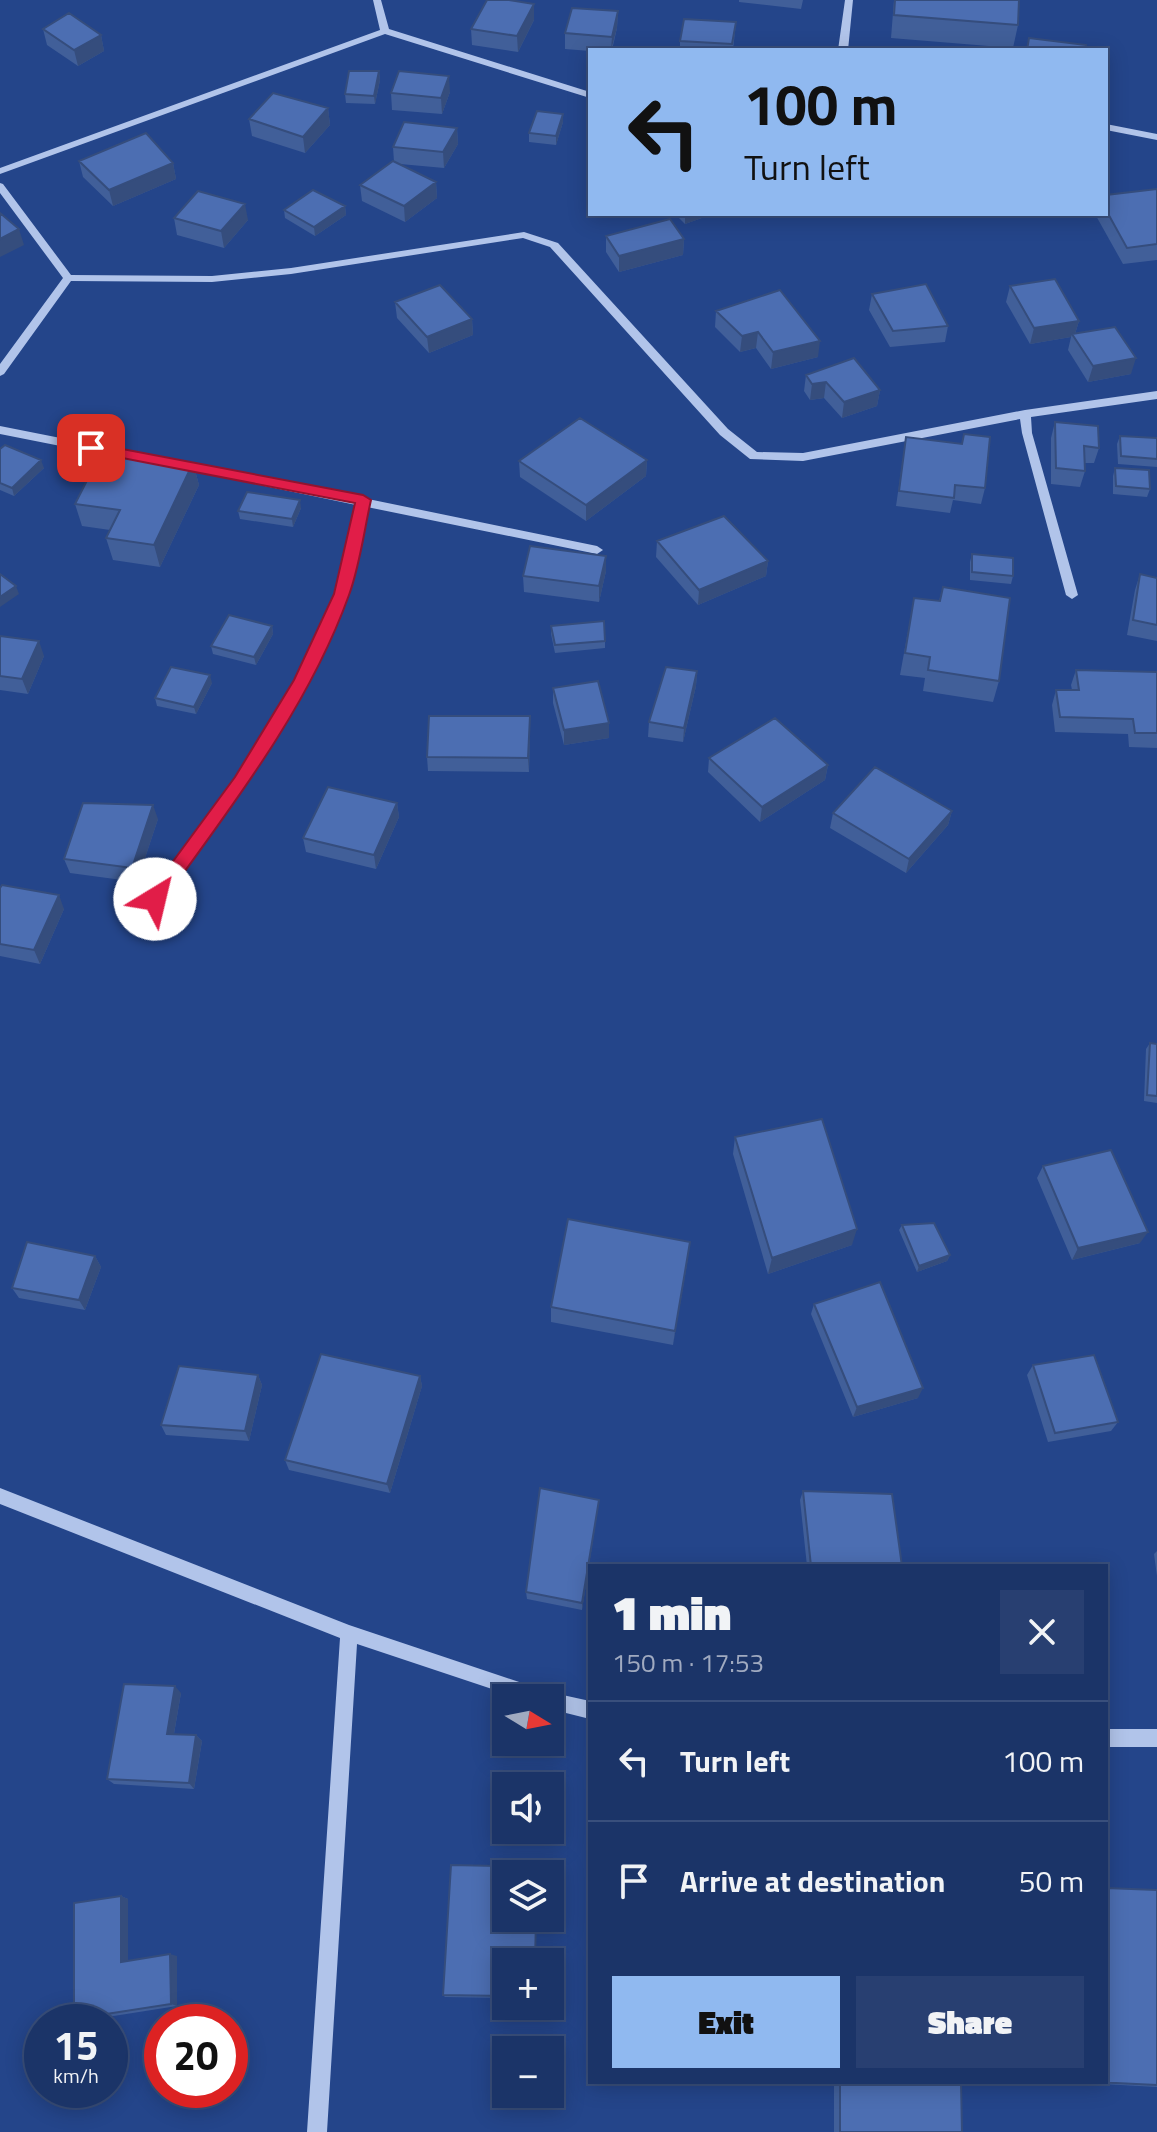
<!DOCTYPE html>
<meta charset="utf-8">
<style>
body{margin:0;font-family:"Titillium Web",sans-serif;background:#283f71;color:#f1f3f6;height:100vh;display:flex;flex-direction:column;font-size:30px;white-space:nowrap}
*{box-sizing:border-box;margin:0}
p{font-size:26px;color:#a0aac0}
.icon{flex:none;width:44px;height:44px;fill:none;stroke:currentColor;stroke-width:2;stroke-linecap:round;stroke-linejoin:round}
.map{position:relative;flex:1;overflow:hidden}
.side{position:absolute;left:588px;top:1564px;width:520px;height:520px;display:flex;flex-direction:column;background:#1b3468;border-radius:0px;box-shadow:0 4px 20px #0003,0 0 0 2px #394f7c}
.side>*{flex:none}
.banner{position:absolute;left:588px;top:48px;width:520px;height:168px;border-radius:0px;box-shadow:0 4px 20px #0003,0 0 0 2px #394f7c;background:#90b9f0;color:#111;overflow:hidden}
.needle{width:52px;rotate:100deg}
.buttons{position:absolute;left:492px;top:1684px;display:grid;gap:16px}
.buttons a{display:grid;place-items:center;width:72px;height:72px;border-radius:0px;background:#1b3468;box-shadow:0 4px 20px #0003,0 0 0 2px #394f7c;font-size:40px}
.speed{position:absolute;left:24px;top:2004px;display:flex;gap:16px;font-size:40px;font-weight:700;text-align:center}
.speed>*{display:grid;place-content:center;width:104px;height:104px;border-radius:50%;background:#1b3468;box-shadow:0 4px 20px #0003,0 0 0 2px #394f7c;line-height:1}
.speed small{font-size:20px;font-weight:400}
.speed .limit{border:12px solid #d22;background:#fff;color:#111}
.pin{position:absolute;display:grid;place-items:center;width:68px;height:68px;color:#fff;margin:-34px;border-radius:16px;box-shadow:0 4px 12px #0006}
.me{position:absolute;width:88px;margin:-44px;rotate:36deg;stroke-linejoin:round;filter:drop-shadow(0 0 6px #0008)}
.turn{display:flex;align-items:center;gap:28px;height:168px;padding:0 24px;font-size:36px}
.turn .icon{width:104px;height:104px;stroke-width:2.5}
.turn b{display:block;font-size:56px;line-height:68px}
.round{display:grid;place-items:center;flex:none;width:84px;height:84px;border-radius:0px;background:#283f71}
.headline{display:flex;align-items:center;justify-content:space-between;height:136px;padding:0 24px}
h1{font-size:48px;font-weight:800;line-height:60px}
.button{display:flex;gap:16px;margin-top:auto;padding:16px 24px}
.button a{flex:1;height:92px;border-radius:0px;background:#90b9f0;color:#111;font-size:32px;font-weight:800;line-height:92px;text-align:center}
.button a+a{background:#283f71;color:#f1f3f6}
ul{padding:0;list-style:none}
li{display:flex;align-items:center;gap:24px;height:120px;padding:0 24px;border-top:2px solid #394f7c}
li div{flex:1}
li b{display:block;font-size:30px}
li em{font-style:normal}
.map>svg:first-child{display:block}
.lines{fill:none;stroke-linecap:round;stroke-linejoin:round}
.minor{fill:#b1c4ea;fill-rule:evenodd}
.wall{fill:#415f99}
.shaded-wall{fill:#354d7d}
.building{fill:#4c6eb2;stroke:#354d7d;stroke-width:2}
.route{fill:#e11d48;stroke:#92132f;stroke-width:2}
</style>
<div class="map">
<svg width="1157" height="2132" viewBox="0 0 1157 2132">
<rect width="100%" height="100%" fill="#24458a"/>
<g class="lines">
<!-- minor -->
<path class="minor" d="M373,0H381L389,29L590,92V98L385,34L0,174V168L380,30Z
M845,0H853L848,50H838Z
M1106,124L1157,134V140L1106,130Z
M0,183L3,184L71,275L212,276L291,268L524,232L558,243L728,429L757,452L803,453L1025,410L1157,391V399L1031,417L1032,433L1078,595L1072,599L1066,595L1022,433L1020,419L803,461L750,459L720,435L550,247L523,238L291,274L212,282L71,281L4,374L0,376V364L63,278L0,193Z
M0,426L121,450L127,454L121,458L0,434Z
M177,460L359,497L363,496L368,499L597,546L603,550L597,554L367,507C361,537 357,567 347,596C305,709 230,807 160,903L155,904L148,899L150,895C220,801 296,706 336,594C346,565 350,534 356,505L173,467L171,464Z
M0,1488L349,1625L549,1692L590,1701V1719L550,1709V1698H519L357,1644L327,2132H307L340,1638L0,1504Z
M1106,1729H1157V1747H1106Z"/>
</g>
<!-- wall -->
<path class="wall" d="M739,0H803L801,9L739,2Z
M894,0H1019L1018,25L1013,48L891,38Z
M534,4V20L518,52L472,45L471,29Z
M618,11L617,28L612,50H590V51L565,49V33Z
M736,22L733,50H680V41Z
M43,29L101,35L104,51L78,66L47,45Z
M379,71L380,80L375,104L346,103L345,94Z
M450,92L442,114L392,110L391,93Z
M328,108L330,125L305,153L252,136L249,119Z
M563,114V122L556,145L529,142V133Z
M457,128L458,144L444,168L400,164L436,182L437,198L405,222L362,201L360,185L394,162L393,147Z
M79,161L173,163L176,179L113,206L83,177Z
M1157,189V260L1123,264L1095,214H1106V195Z
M345,206L346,215L315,236L285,218L284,210Z
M675,214H713L685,224Z
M174,218L248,220L224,248L177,235Z
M606,236L684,239L683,255L619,272L606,252Z
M1010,286L1079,321L1075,334L1131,374L1088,382L1068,350L1071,337L1030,344L1006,302Z
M872,294L948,326L945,342L890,347L869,310Z
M395,302L472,319L473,335L429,353L397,318Z
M716,311L818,357L771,369L756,348L740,352L715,327Z
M806,375L880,390L877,406L842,418L824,398L810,400L804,391Z
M1055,422L1099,448L1094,463H1085V471L1080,487L1051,484V438Z
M964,434L985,488L981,504L953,500L950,513L896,506L906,437L962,444Z
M1120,436L1157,438V467L1118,464L1117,444Z
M0,449L44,468L14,496L0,490Z
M647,460L646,476L586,521L520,477L519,461Z
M193,463L199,485L160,567L113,560L106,538L110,530L82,526L75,504Z
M1115,468L1150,489L1147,497L1113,494V476Z
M301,508L293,527L240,519L238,511Z
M657,541L768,561L766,576L698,605L656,557Z
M972,554L1013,576L1011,584L970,580V562Z
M606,556V571L599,602L524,592L523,576Z
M1140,574L1157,578V641L1127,635L1135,590Z
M943,587L999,681L993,702L923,691L925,678L900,675L914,598L939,601Z
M272,626L273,634L256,665L213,654L211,646Z
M551,626L605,641V648L555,653L551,634Z
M0,636L44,656L28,694L0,690Z
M1076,670L1157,672V748L1129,747L1128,734L1055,732L1052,705L1056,690H1072L1071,685Z
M697,671L696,686L683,742L648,737L649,722Z
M212,683L196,714L157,706L155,698Z
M553,688L609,723V738L564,745L553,703Z
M530,731L529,772L428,771L427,757Z
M709,758L828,765L825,780L760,822L708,772Z
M397,803L399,817L376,869L306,852L303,838Z
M952,811L948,825L906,873L830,828L833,813Z
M158,819L137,882L70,873L64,859Z
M0,888L64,909L40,964L0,956Z
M1150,1043L1157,1044V1103L1144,1101L1146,1049Z
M735,1137L852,1245L768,1274L733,1154Z
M1043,1166L1140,1243L1072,1260L1037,1178Z
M902,1225L950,1255L947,1261L917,1272L899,1230Z
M95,1256L101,1267L85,1310L19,1298L12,1288Z
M688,1258L673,1345L551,1322V1307Z
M814,1304L918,1398L853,1417L811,1314Z
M1033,1365L1118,1422L1111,1431L1048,1442L1027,1375Z
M258,1375L262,1385L249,1441L166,1435L161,1425Z
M420,1376L422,1386L390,1493L289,1470L285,1460Z
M803,1491L902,1566H807L800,1500Z
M599,1500L598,1508L582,1610L527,1599L526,1592Z
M1157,1551V1576L1154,1554Z
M181,1693L174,1734L196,1735L202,1741L194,1789L114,1784L107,1779Z
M1157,1890V2087L1084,2083V2082H1106Z
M121,1896L128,1899V1961L177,1956V2006L82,2021L74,2019Z
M506,1962V1998L445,1997L443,1995Z
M834,2082H961L962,2132H834Z"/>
<!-- shaded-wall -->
<path class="shaded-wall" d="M534,4V20L518,52L517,36Z
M618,11L617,28L611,50L612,37Z
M101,35L104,51L78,66L74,50Z
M379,71L380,80L375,104L374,96Z
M449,76L450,92L442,114L441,98Z
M328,108L330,125L305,153L303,137Z
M563,114V122L556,145V136Z
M457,128L458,144L444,168L443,152Z
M173,163L176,179L113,206L109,190Z
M436,182L437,198L405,222L404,206Z
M245,204L248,220L224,248L221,231Z
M345,206L346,215L315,236L314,227Z
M685,214H713L685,224Z
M19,229L24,245L0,257V239Z
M684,239L683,255L619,272V256Z
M472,319L473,335L429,353L427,337Z
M1079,321L1074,337L1072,334L1071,337L1030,344L1034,328Z
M758,332L756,348L740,352L742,336Z
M820,341L818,357L771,369L773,352Z
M1136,358L1131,374L1088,382L1093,366Z
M826,382L824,398L810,400L812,384Z
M880,390L877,406L842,418L844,402Z
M41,460L44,468L14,496L12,488Z
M647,460L646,476L586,521V505Z
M193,463L199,485L160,567L154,545Z
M300,500L301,508L293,527L292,519Z
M606,556V571L599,602V586Z
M768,561L766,576L698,605L699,590Z
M16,586L19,594L0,607V597Z
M272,626L273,634L256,665L254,657Z
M39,641L44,656L28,694L22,679Z
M697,671L696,686L683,742L684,728Z
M210,675L212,683L196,714L194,707Z
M530,716V731L529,772L528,758Z
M609,723V738L564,745V730Z
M828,765L825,780L760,822L762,807Z
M397,803L399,817L376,869L374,855Z
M153,805L158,819L137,882L132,868Z
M952,811L948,825L906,873L909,859Z
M59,895L64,909L40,964L34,950Z
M857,1229L852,1245L768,1274L772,1258Z
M1148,1232L1140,1243L1072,1260L1078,1248Z
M690,1242L688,1258L673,1345L675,1331Z
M950,1255L947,1261L917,1272L919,1266Z
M95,1256L101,1267L85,1310L79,1300Z
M258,1375L262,1385L249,1441L245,1431Z
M420,1376L422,1386L390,1493L387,1484Z
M923,1388L918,1398L853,1417L857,1407Z
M599,1500L598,1508L582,1610V1603Z
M175,1686L181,1693L173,1739L167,1734Z
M196,1735L202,1741L194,1789L189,1783Z
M121,1896L128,1899V1964L121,1962Z
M170,1954L177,1956V2006L171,2004Z"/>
<!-- building -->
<path class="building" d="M487,0H509L534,4L517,36L471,29Z
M895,0H1019L1018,25L894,15Z
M572,8L618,11L612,37L565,33Z
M69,13L101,35L74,50L43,29Z
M684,19L736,22L732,44L680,41Z
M1029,38L1086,45L1084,50H1027Z
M349,71H379L374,96L345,94Z
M399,71L449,76L441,98L391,93Z
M273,93L328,108L303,137L249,119Z
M537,111L563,114L556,136L529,133Z
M404,122L457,128L443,152L393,147Z
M146,133L173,163L109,190L79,161Z
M393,161L436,182L404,206L360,185Z
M1157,189V244L1127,248L1106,210V195Z
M313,190L345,206L314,227L284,210Z
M198,191L245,204L221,231L174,218Z
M0,213L19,229L0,239Z
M670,219L684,239L619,256L606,236Z
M1055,279L1079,321L1034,328L1010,286Z
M926,284L948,326L893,331L872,294Z
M440,285L472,319L427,337L395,302Z
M780,290L820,341L773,352L758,332L742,336L716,311Z
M1115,327L1136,358L1093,366L1072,334Z
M854,358L880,390L844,402L826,382L812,384L806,375Z
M580,418L647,460L586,505L519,461Z
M1055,422L1098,426L1099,448L1084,446L1085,471L1056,468Z
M964,434L990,437L985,488L955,485L954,498L899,491L906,437L962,444Z
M1120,436L1157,438V459L1121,456Z
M5,445L41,460L12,488L0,483V449Z
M103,449L193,463L154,545L106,538L120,510L75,504Z
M1115,468L1149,470L1150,489L1116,486Z
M247,492L300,500L292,519L238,511Z
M724,516L768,561L699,590L657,541Z
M530,546L606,556L599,586L523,576Z
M972,554L1013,558V576L972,572Z
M0,574L16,586L0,597Z
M1140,574L1157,578V625L1133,620Z
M943,587L1010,598L999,681L928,670L930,657L905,653L914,598L940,601Z
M229,615L272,626L254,657L211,646Z
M604,621L605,641L555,645L551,626Z
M0,636L39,641L22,679L0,676Z
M171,667L210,675L194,707L155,698Z
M666,667L697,671L684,728L649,722Z
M1076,670L1157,672V733H1135L1133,719L1060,717L1056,690H1079Z
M598,681L609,723L564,730L553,688Z
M429,716H530L528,758L427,757Z
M775,718L828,765L762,807L709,758Z
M875,767L952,811L909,859L833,813Z
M328,787L397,803L374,855L303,838Z
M83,803L153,805L132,868L64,859Z
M2,885L59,895L34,950L0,944V888Z
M1150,1043L1157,1044V1096L1147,1095Z
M822,1119L857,1229L772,1258L735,1137Z
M1111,1150L1148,1232L1078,1248L1043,1166Z
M568,1219L690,1242L675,1331L551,1307Z
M934,1223L950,1255L919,1266L902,1225Z
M27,1242L95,1256L79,1300L12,1288Z
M880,1282L923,1388L857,1407L814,1304Z
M321,1354L420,1376L387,1484L285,1460Z
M1094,1355L1118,1422L1055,1433L1033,1365Z
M179,1366L258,1375L245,1431L161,1425Z
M540,1488L599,1500L582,1603L526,1592Z
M803,1491L892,1494L902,1566H811Z
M124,1684L175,1686L167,1734L196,1735L189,1783L107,1779Z
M451,1865L538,1867V1874H506V1918H536L535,1962H506V1996L443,1995Z
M1106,1888L1157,1890V2085L1095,2082H1106Z
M121,1896V1962L170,1954L171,2004L74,2019V1903Z
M840,2082H961L962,2132H840Z"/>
<!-- route -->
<path class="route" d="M91,443L363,495L371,500C364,531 360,565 349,595C308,709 231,807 161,904H149L147,899L149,894L235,777L294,680L334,594L355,503L86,451V444Z"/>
</svg>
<div class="buttons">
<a><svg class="needle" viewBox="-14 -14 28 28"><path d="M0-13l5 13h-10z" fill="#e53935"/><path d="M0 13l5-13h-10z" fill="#a0aac0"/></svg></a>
<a><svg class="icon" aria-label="sound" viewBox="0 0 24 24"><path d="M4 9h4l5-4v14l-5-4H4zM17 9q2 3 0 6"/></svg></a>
<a><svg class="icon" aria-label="layers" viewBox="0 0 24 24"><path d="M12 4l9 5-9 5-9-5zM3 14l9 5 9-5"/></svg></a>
<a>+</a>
<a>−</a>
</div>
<div class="speed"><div>15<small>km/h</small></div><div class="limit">20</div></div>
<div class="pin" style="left:91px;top:448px;background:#d93025"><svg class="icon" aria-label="arrive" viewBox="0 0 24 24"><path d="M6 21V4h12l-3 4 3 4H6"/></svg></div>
<svg class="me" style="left:155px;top:899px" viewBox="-20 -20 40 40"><circle r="19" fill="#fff"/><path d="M0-13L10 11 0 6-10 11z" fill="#e11d48"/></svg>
<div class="banner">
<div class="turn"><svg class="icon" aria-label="left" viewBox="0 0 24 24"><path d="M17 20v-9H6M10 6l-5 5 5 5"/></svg><div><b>100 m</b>Turn left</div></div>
</div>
<section class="side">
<div class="headline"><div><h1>1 min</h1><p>150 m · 17:53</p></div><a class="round"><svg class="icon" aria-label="close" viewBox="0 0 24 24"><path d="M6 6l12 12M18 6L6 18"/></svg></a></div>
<ul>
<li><svg class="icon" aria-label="left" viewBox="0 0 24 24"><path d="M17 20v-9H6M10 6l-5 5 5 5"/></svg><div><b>Turn left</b></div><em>100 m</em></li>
<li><svg class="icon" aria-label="arrive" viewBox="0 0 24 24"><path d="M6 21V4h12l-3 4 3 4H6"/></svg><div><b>Arrive at destination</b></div><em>50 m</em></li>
</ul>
<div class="button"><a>Exit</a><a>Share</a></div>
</section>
</div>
